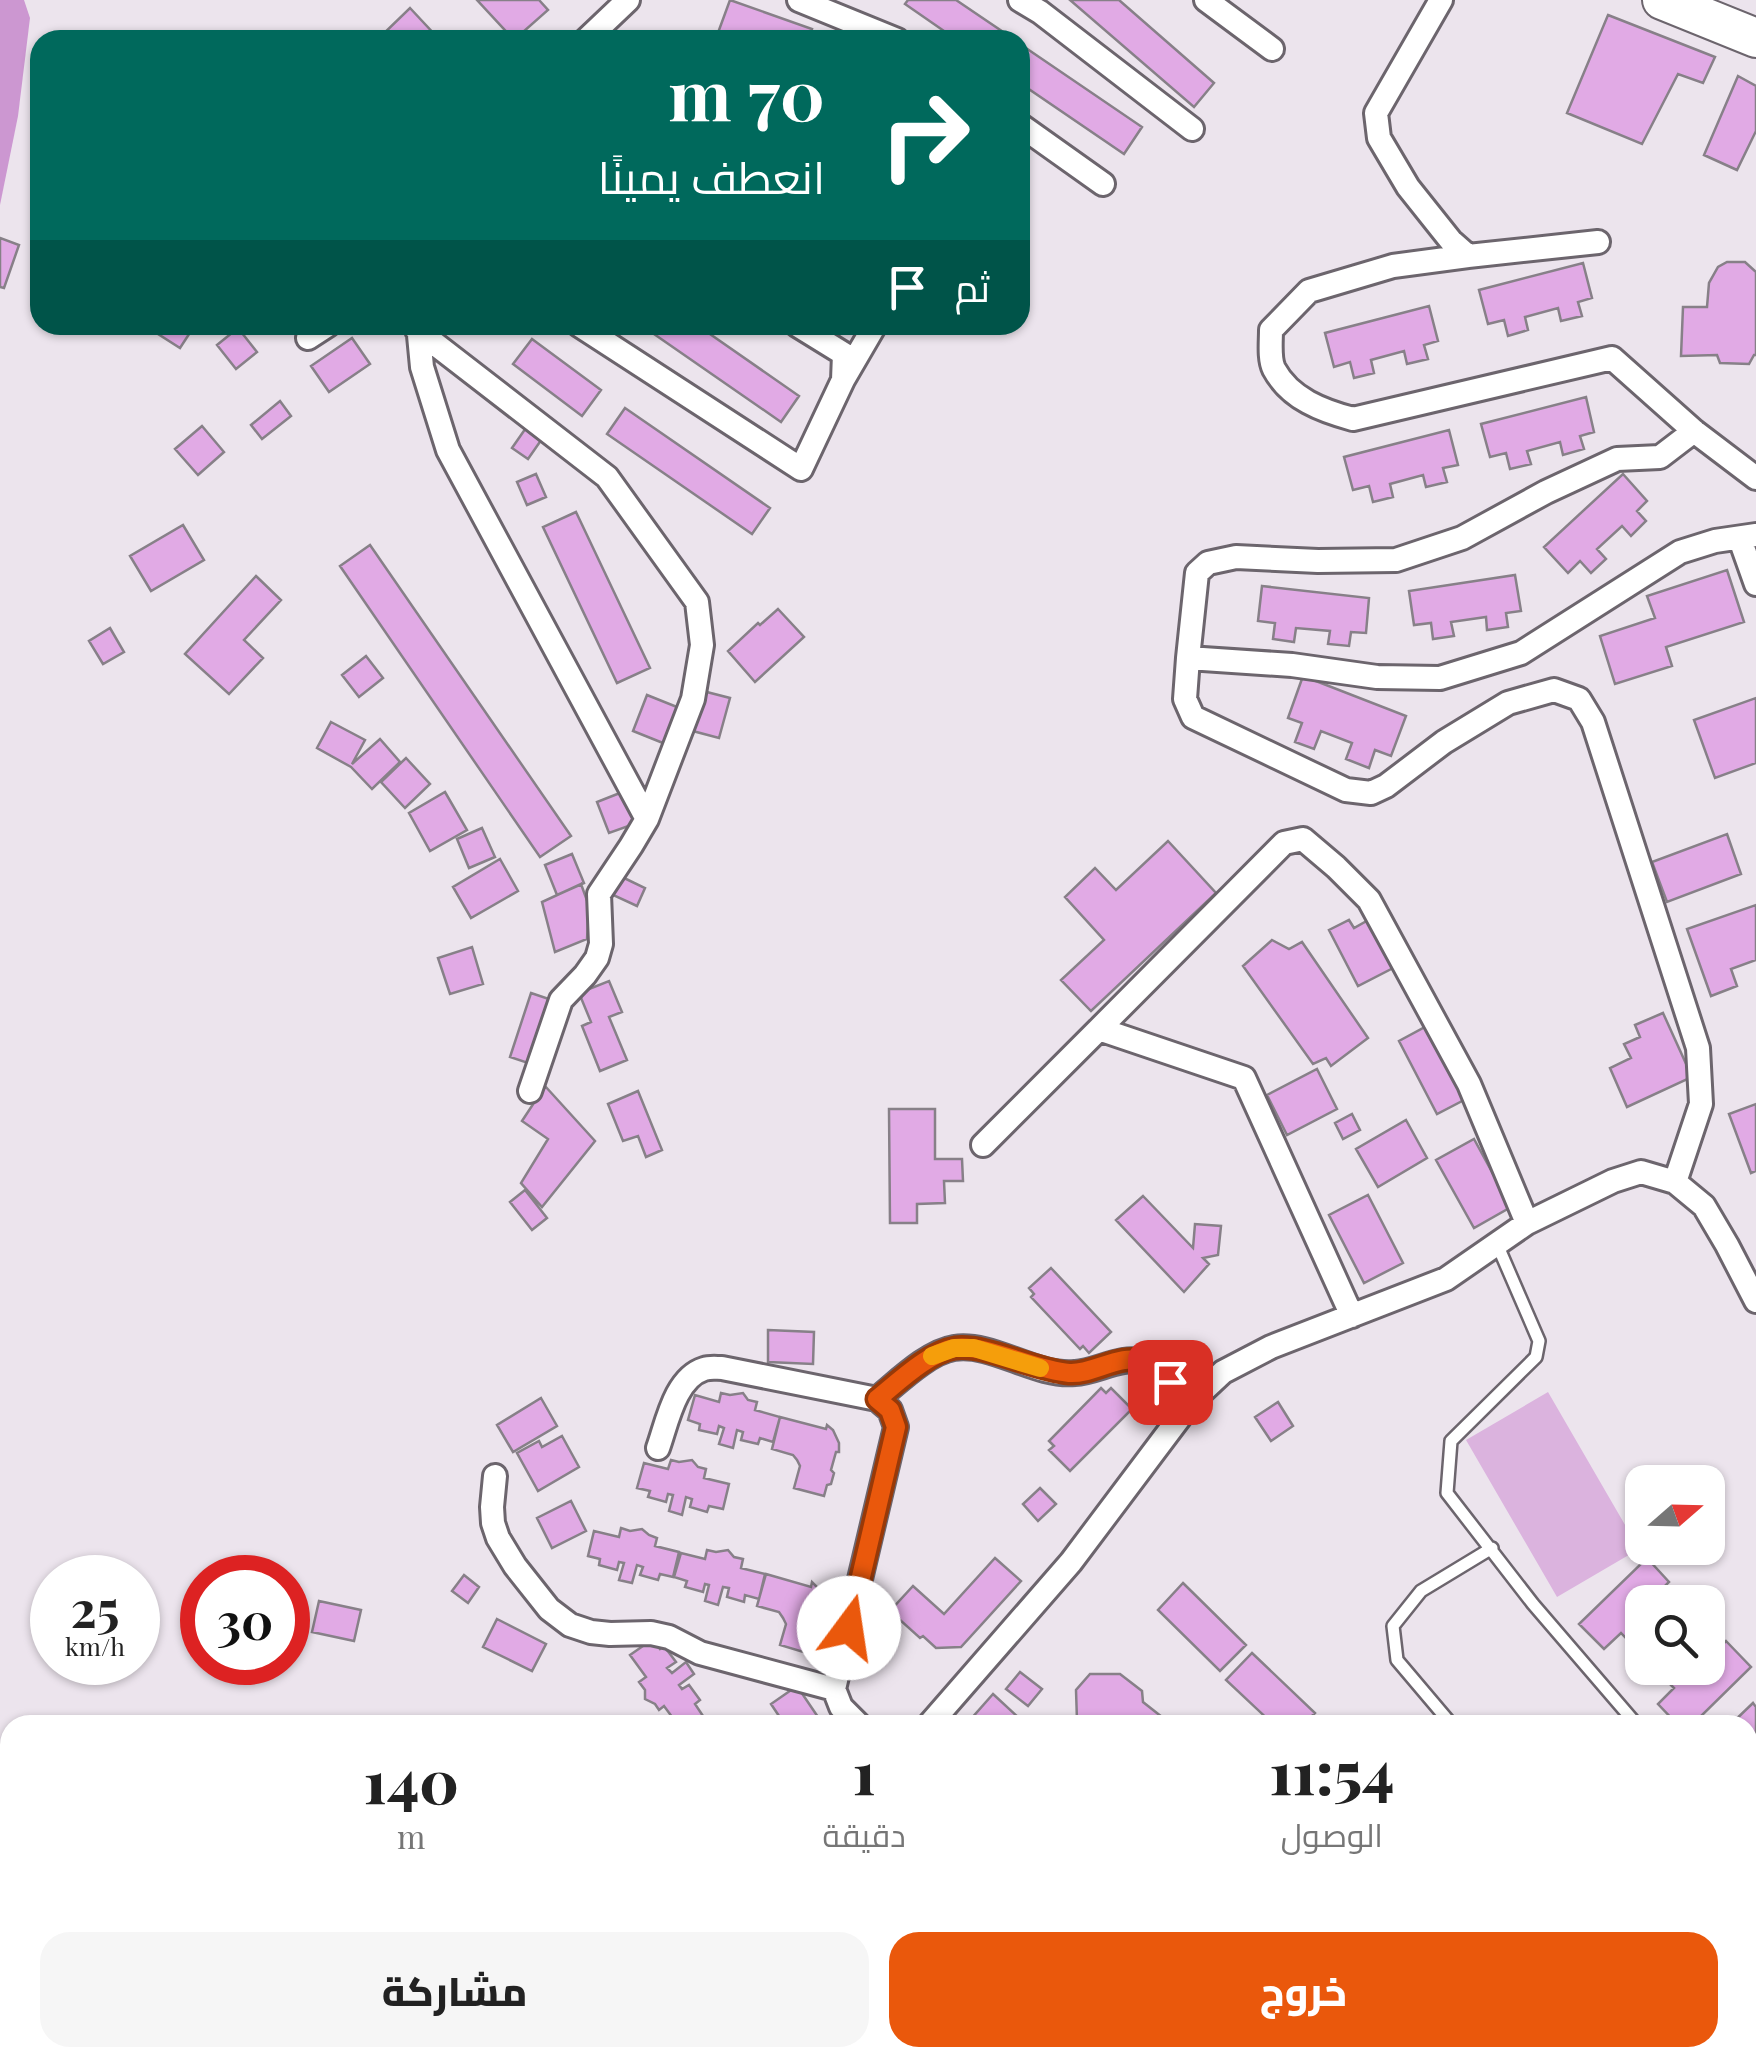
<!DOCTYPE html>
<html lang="ar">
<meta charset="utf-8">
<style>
body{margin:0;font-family:"Playfair Display",Cairo,serif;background:#f6f6f6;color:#222;direction:rtl;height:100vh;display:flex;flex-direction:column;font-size:38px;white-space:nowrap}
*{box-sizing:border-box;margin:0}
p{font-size:32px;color:#767676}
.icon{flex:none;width:55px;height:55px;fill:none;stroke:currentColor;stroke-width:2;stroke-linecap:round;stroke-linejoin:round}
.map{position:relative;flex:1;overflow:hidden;direction:ltr}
.sheet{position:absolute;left:0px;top:1715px;width:1758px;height:352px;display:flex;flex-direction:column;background:#fff;border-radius:30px 30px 0 0;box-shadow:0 2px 8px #0004;direction:rtl}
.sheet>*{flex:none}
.guide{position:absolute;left:30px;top:30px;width:1000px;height:305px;border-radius:30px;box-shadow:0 2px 8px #0004;direction:rtl;background:#00695c;color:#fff;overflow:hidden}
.needle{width:65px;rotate:70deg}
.fabs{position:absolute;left:1625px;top:1465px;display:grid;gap:20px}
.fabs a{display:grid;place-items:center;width:100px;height:100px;border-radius:20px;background:#fff;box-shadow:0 2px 8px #0004;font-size:50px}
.speed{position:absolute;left:30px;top:1555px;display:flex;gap:20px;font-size:50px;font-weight:700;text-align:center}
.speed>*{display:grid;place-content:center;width:130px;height:130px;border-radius:50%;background:#fff;box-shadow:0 2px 8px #0004;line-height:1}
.speed small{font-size:25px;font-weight:400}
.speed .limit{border:15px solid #d22;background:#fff;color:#111}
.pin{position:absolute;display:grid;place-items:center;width:85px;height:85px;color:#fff;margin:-42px;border-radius:20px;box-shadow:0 5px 15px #0006}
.me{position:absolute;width:110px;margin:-55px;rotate:14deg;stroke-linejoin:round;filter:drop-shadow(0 0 8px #0008)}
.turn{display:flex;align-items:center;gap:35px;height:210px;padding:0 40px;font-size:45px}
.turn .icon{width:130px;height:130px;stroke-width:2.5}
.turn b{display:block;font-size:70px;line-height:85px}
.then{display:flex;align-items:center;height:95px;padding:0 40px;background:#0003;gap:20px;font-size:38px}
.eta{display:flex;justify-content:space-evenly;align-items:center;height:170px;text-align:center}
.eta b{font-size:60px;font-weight:800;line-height:70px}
.button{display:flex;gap:20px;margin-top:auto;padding:20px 40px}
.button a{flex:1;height:115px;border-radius:30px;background:#ea580c;color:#fff;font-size:40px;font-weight:800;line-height:115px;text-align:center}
.button a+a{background:#f6f6f6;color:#222}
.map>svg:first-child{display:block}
.green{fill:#dbb3de}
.forest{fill:#cc97d1}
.building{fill:#e1aae5;stroke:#878088;stroke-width:2.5}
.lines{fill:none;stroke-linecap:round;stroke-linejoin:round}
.lane-casing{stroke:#6c656d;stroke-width:16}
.street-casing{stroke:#6c656d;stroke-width:28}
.primary-casing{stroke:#6c656d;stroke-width:42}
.lane{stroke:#fff;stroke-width:11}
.street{stroke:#fff;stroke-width:22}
.primary{stroke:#fff;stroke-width:38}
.route-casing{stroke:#983908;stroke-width:25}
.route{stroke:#ea580c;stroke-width:18}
.slow{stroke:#f59e0b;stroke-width:18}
</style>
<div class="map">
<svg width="1756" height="2066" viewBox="0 0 1756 2066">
<rect width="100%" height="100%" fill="#ece4ed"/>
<!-- green -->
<path class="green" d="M1548,1392L1639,1549L1557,1597L1466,1440Z
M901,2058H995L984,2066H902Z"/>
<!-- forest -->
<path class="forest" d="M0,0H24L30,18L18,116L0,205Z"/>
<!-- building -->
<path class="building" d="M477,0H539L548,10L514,40Z
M730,0L812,29L808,40H745L719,30Z
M908,0H956L1015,40H957L905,4Z
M1070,0H1119L1214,83L1194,107Z
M410,8L437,37L434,40H377Z
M1608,15L1715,57L1703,83L1678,74L1642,144L1567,113Z
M1020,44L1142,127L1124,154L1020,83Z
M1738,76L1756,86V131L1737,170L1704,155Z
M0,238L19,245L4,288L0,287Z
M1727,262H1745L1756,272V355H1754L1749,364L1720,363L1717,355L1681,356L1683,307H1707L1709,283L1718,267Z
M1583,263L1592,298L1578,302L1582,316L1561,321L1558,308L1525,317L1528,330L1508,336L1504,320L1488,324L1479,290Z
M1429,306L1438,341L1424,345L1428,359L1407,364L1404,351L1371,360L1374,373L1354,378L1350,362L1334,367L1325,333Z
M159,325H195L180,348L155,332Z
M641,325H697L799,396L781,422Z
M238,328L257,352L236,369L217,345Z
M352,338L370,364L329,392L311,366Z
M532,339L601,390L582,416L513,364Z
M1586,397L1594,432L1580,436L1584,449L1563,455L1560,442L1527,451L1531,464L1510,469L1506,453L1490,457L1481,424Z
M280,401L291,416L262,439L251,425Z
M625,408L770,508L752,534L607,434Z
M528,425L544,436L528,459L512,448Z
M202,426L224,452L198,475L175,449Z
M1449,430L1458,465L1443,468L1447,482L1426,487L1423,475L1390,484L1393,497L1373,502L1369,486L1353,490L1344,457Z
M536,474L546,497L527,505L517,482Z
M1623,474L1647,501L1637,511L1646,521L1631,536L1622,526L1597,549L1606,559L1591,573L1580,561L1568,573L1544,547Z
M576,512L650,668L617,683L543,527Z
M183,525L204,560L151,591L130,556Z
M370,545L571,836L540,857L340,566Z
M1727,570L1744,622L1666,647L1672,666L1615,684L1600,636L1655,618L1647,596Z
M1515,575L1521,611L1506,613L1508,627L1487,630L1486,617L1451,622L1454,636L1433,639L1431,623L1414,625L1409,591Z
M256,576L281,600L244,640L263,658L229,694L185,654Z
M1262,586L1369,598L1366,633L1351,632L1349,646L1328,644L1330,631L1296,628L1294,642L1273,639L1275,623L1258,621Z
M778,609L804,637L755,682L728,651L758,623L760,625Z
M110,628L124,652L103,664L89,641Z
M366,656L383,678L359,697L342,675Z
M1303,676L1406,716L1391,756L1375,750L1369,768L1346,759L1352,743L1321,731L1314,749L1295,742L1302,723L1288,718Z
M699,690L730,698L719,738L689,730Z
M647,695L682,709L668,745L633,731Z
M1756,698V763L1715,778L1694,720Z
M331,722L365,740L352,764L380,739L400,762L372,789L351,767L317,748Z
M406,758L430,784L405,808L381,782Z
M625,791L637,823L609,833L597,802Z
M445,792L467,830L430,851L409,813Z
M482,828L495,857L469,868L457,839Z
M1727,834L1741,874L1667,902L1652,862Z
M1168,841L1216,893L1091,1011L1061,980L1104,940L1065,897L1095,868L1116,890Z
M572,854L584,883L557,895L545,865Z
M500,859L518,891L471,918L453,887Z
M622,877L645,888L637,906L613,895Z
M581,884L589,906L587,939L555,952L542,902Z
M1756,905V960L1731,969L1737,986L1711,996L1687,929Z
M1372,918L1397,966L1358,986L1329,930L1349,920L1354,928Z
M1272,940L1289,949L1302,942L1368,1038L1331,1066L1326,1058L1313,1064L1243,966Z
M472,947L483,984L450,994L438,958Z
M609,981L622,1012L609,1017L627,1060L600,1071L582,1026L591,1022L579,993Z
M531,993L549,999L528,1063L510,1057Z
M1663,1013L1692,1077L1627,1107L1610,1068L1631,1058L1624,1044L1640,1037L1635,1025Z
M1425,1027L1464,1100L1437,1114L1399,1041Z
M1317,1069L1337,1109L1287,1135L1267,1095Z
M545,1086L595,1141L542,1207L521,1183L548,1139L522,1121Z
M638,1091L662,1150L646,1157L638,1136L623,1141L608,1104Z
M1756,1104V1171L1751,1173L1729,1114Z
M889,1109H935V1159H962L963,1181H944L945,1203L917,1204V1223H890Z
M1352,1114L1360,1130L1343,1139L1335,1123Z
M1406,1120L1427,1158L1378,1187L1356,1149Z
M1474,1139L1511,1207L1474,1228L1436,1160Z
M525,1190L547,1218L532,1230L510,1202Z
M1368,1195L1403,1263L1364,1283L1329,1215Z
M1143,1196L1193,1248L1195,1224L1221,1226L1218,1255L1203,1258L1209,1264L1184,1292L1116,1220Z
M1051,1268L1111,1332L1089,1353L1083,1346L1080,1349L1031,1297L1034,1294L1029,1288Z
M768,1330L814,1332L813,1364L768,1362Z
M1101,1388L1106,1393L1111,1388L1132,1409L1070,1471L1049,1450L1054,1446L1049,1441Z
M721,1393L730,1395L743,1393L748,1400L757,1402L755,1410L780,1417L773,1442L760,1438L758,1444L741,1440L743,1432L737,1430L733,1448L719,1444L724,1428L719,1426L717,1434L699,1430L700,1424L688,1420L695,1395L719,1402Z
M541,1398L557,1426L513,1452L497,1425Z
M1278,1402L1293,1426L1271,1441L1255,1417Z
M780,1417L826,1429L827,1425L833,1430L839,1443V1452H836L831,1470L834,1473L831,1484L827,1485L824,1496L794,1488L800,1466L797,1460L793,1455L772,1449Z
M562,1436L579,1467L538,1491L517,1453L539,1441L542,1447Z
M671,1460L679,1462L692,1460L698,1467L706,1469L704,1478L729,1484L723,1509L709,1506L707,1512L690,1507L692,1499L686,1497L682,1515L669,1511L673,1495L668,1494L666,1502L648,1497L650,1491L637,1488L644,1463L668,1469Z
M1040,1488L1056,1504L1038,1521L1023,1504Z
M571,1501L586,1531L552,1548L537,1518Z
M621,1528L630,1531L642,1529L649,1535L657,1538L655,1546L679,1552L673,1577L660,1574L658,1580L640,1575L643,1567L637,1565L632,1583L619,1580L624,1563L619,1562L617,1570L599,1565L600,1559L588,1556L594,1531L619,1537Z
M707,1550L716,1552L728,1550L734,1557L743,1559L741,1568L765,1574L759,1599L745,1595L744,1602L727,1597L729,1588L723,1587L718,1605L705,1601L709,1585L705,1584L703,1592L685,1587L687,1581L674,1577L681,1553L705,1559Z
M995,1558L1021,1581L961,1647L936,1648L923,1636L920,1638L890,1611L913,1586L944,1614Z
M1647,1558L1669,1582L1652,1599L1655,1602H1642V1655L1621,1633L1604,1649L1579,1624Z
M766,1574L811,1587L812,1582L823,1593L825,1610L822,1609L817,1627L820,1630L810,1654L780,1645L786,1624L783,1618L779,1612L757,1606Z
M464,1575L479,1587L468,1603L452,1591Z
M1183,1583L1246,1645L1220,1671L1158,1610Z
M319,1601L361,1610L354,1641L312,1632Z
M497,1619L546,1644L532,1671L483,1647Z
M653,1639L660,1649L664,1646L676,1662L667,1668L672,1673L686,1662L694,1674L679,1685L682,1689L689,1685L700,1700L695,1704L709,1725H678L664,1706L659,1710L655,1704L645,1699V1690L639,1682L646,1677L630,1655Z
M1726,1641L1751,1667L1692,1725H1678L1658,1704L1674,1688L1654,1668H1708V1656L1709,1658Z
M1252,1653L1315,1713L1303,1725H1274L1226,1680Z
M1020,1672L1042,1689L1028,1706L1006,1689Z
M1090,1674H1120L1142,1691L1143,1702L1162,1717L1156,1725H1074L1077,1721L1076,1690Z
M797,1686L820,1720L823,1719L826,1725H785L771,1704Z
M993,1694L1019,1718L1013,1725H978L971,1719Z
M1753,1703L1756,1707V1808L1748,1799V1725H1730Z
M127,2058H132L143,2066H120Z
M662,2058H782L789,2066H669Z
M1250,2058H1253L1260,2066H1238Z"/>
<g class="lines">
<defs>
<path id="lane" d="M1497,1244L1539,1341L1536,1357L1451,1441L1447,1493L1533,1604L1637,1725
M1452,1725L1397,1660L1393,1626L1421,1591L1492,1548
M1748,1850L1756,1860
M634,2058L635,2066
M801,2058L808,2066
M1025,2058L1026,2066
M1735,2058L1742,2066
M854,2066L855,2058
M889,2066L890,2058"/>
<path id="street" d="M799,0L897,40
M1020,0L1040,12L1192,129
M1206,0L1272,49
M1441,0L1376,113L1379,138L1408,187L1451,241L1468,256L1598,242
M586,40L628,0
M1020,125L1103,184
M1468,256L1393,266L1309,291L1271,330C1271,342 1269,359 1274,369C1290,399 1323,411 1353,419L1612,358L1694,431L1756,478
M418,325L422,367L448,450L647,819
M579,325L801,469L843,380L875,325
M797,325L844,354L843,380
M417,330L607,477L697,602L702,645L693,699L647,819L631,846L599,894L601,944L597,958L585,975L561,1000L530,1091
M308,338L328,325
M1694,431L1660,457L1617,459L1546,492L1462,538L1396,560L1318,561L1236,557L1208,563L1197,573L1188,658L1292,665L1377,677L1440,678L1521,653L1680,552L1715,541L1756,535
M1740,539L1756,584
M1188,658L1185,699L1193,717L1346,790L1371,793L1386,786L1444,742L1508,703L1554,690L1579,699L1593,722L1698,1048L1701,1104L1675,1182
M983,1145L1099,1029
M1352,1316L1244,1078L1099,1029L1284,843L1303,839L1336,867L1369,900L1469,1084L1527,1223
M877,1399C897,1383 928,1352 954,1348C993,1342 1035,1377 1075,1373C1097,1372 1121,1355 1144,1362C1158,1366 1180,1390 1192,1401
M658,1448C667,1423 675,1378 704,1369C710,1367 716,1368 722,1368L877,1399L890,1410L896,1427L834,1689L841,1707L859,1725
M495,1476L492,1507L493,1523L498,1538L515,1566L549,1609L570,1625L591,1632L610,1634L651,1633L669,1637L700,1653L834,1689
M929,1725L1071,1562L1192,1401L1223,1372L1271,1347L1446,1279L1527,1223L1613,1181L1641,1172L1675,1182L1704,1206L1727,1245L1756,1301
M0,1778L10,1764
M0,1854L10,1841
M0,1936L10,1922
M0,1997L10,2004
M353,2058C376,2063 398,2066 420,2058
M1272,2058L1278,2066
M476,2066L485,2058"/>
<path id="primary" d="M1662,0L1756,38"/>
</defs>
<!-- lane casing -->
<use href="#lane" class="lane-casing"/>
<!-- street casing -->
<use href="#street" class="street-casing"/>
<!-- primary casing -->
<use href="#primary" class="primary-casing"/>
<!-- lane -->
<use href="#lane" class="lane"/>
<!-- street -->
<use href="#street" class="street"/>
<!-- primary -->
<use href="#primary" class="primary"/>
</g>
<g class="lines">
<defs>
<path id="route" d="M849,1628L896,1427L890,1410L877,1399C897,1383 929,1352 955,1348C987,1344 1033,1370 1069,1373C1093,1375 1121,1352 1145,1362C1154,1366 1163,1375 1170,1382"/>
</defs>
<!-- route casing -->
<use href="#route" class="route-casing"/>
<!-- route -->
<use href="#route" class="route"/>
<!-- slow -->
<path class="slow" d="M932,1356L954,1348H974L1040,1368"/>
</g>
</svg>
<div class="fabs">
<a><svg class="needle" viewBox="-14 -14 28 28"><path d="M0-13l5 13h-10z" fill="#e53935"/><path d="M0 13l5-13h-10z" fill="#767676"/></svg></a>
<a><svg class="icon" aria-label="search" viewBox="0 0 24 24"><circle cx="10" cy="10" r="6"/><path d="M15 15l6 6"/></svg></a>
</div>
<div class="speed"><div>25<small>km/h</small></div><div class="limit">30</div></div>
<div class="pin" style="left:1170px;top:1382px;background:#d93025"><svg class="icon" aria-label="arrive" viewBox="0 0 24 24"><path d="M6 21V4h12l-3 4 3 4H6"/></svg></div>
<svg class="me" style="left:849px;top:1628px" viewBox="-20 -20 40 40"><circle r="19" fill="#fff"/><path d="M0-13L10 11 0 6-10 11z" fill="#ea580c"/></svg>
<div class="guide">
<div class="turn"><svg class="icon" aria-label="right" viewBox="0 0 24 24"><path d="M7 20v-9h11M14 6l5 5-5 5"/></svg><div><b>70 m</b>انعطف يمينًا</div></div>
<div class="then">ثم<svg class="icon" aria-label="arrive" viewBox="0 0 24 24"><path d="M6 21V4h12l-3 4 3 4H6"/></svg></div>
</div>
<section class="sheet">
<div class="eta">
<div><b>11:54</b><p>الوصول</p></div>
<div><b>1</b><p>دقيقة</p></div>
<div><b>140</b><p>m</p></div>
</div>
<div class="button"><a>خروج</a><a>مشاركة</a></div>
</section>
</div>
